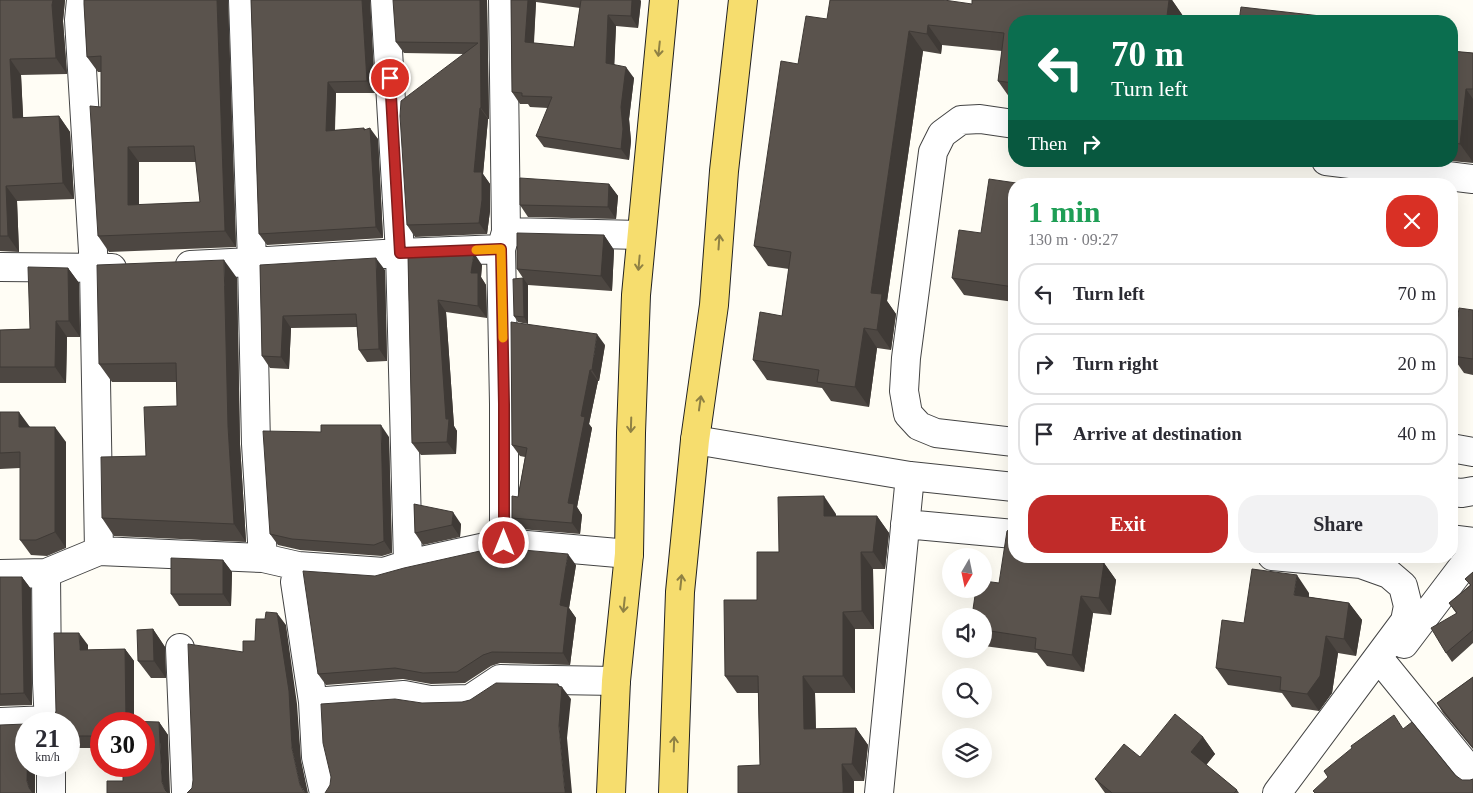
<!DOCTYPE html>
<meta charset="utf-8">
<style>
body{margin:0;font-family:"Times New Roman",serif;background:#f2f2f3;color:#2b2b33;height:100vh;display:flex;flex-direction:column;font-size:19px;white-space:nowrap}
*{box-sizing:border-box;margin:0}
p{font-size:16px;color:#7c7c81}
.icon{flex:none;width:28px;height:28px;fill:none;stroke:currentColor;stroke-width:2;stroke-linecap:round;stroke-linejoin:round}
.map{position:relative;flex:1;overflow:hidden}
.details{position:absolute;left:1008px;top:178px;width:450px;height:385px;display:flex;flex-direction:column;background:#fff;border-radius:20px;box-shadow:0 5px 20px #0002}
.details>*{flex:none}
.guide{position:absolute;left:1008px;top:15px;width:450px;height:152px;border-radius:20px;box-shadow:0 5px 20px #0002;background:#0b6e4f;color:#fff;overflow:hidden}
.needle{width:32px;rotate:189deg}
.fabs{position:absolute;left:942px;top:548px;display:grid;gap:10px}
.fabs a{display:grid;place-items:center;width:50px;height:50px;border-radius:50%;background:#fff;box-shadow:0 5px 20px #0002;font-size:25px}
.speed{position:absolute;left:15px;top:712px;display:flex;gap:10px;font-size:25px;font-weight:700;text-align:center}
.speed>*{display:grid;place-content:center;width:65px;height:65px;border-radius:50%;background:#fff;box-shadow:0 5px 20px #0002;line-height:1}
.speed small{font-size:12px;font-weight:400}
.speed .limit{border:8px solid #d22;background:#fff;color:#111}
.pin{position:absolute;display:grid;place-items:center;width:42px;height:42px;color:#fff;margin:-21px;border:2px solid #fff;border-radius:50%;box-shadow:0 1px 5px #0007}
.me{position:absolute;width:55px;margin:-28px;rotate:0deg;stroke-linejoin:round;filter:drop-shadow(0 0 4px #0008)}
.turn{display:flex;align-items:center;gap:18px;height:105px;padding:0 20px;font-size:22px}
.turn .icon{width:65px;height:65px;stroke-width:2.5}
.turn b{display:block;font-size:35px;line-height:42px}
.then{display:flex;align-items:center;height:48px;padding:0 20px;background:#0003;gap:10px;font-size:19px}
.round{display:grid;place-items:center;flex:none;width:52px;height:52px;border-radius:20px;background:#f2f2f3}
.summary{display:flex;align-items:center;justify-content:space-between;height:85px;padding:0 20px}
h1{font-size:30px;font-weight:800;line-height:38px;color:#1e9e55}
.action{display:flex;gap:10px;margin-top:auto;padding:10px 20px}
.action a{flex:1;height:58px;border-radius:20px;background:#c02b29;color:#fff;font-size:20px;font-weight:800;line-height:58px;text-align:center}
.action a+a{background:#f2f2f3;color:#2b2b33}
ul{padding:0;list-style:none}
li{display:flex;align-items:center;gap:15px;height:62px;margin:0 10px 8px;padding:0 10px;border:2px solid #e1e1e2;border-radius:20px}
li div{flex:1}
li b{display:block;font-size:19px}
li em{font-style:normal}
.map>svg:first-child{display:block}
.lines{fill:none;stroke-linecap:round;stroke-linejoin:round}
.minor-casing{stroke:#444;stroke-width:30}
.major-casing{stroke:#222;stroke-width:30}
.minor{stroke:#fff;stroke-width:28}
.major{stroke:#f6dd6e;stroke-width:28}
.wall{fill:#4d4742;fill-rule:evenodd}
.shaded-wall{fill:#3f3a36}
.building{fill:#5a534d;stroke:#3f3a36;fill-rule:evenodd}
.oneway{stroke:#8f8144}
.route-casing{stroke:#7d1c1b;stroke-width:12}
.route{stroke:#c02b29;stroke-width:9}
.slow{stroke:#f59e0b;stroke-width:9}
</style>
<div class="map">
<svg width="1473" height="793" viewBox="0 0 1473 793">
<rect width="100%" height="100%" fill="#fffdf5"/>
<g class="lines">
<defs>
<path id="minor" d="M81,0L79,20L94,268L99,551
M243,0L252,262L256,444L263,558
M385,0L400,253L408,564
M503,0L506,232L501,249L504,404V543
M1014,124L980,119L961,120L942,134L933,152L906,358L904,391L908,414L919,426L936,433L1014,442
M1326,161L1473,179
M506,232L641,235
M190,265L252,262L400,253L501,249
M0,267L112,268
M695,440L910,476L1014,487
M1451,448L1473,452
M1451,492L1462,493L1473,491
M905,524L1014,534
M1451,539L1473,542
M1272,556L1361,564L1389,574L1403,586L1408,606L1405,621L1277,793
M298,566L295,582L313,702L316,757L324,793
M46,573L47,683L49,724
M0,574L46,573L99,551L263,558L298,566L384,572L408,564L504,543L629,554
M1404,644L1473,553
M180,648L186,793
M1386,667L1473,774
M313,702L404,695L430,700L470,699L500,679L616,681
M0,722L49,720
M51,766V793
M879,793L910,476"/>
<path id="major" d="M611,793L616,681L629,554L631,433L636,295L664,0
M673,793L680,592L695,440L714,305L724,171L743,0"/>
</defs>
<!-- minor casing -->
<use href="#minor" class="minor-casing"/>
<!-- major casing -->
<use href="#major" class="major-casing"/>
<!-- minor -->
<use href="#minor" class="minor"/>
<!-- major -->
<use href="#major" class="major"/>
</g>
<!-- wall -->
<path class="wall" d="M0,0H65L63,21L67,74L21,75L23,118L59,116L70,132L74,199L17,201L19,252L0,251Z
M84,0H228L236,247L109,252L98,236L101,107V72H98L87,57ZM139,162H196L200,202L139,205Z
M251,0H370L375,93H336L335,130L365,129L378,139L383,238L267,245L259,234Z
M487,0L489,119H488L483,174L490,184V211L487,234L415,237L407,225L464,54L404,53L396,42Z
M511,0H640L641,1L638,28L616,26L614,64L634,78L629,119L631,141L629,160L544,147L536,136L548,108L530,107L528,104H520L512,92ZM536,2L580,8L574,47L534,43Z
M972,0H1172L1183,16V18L1014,21V101H1012L998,81L1002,51L942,45L941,54L923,51L887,301L896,314L891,350L877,348L869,407L831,401L822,388L767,380L753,360L782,316L789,269L768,266L754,246L798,64L972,4Z
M1451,51L1473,53V163L1451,161Z
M609,184L618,196L616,219L528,217L520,205Z
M1014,184V302L964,295L952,278Z
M604,235L614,250L612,291L528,285V324L518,322L514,316L523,278L517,269Z
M408,256L482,265L481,277L486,285L487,318L446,312L454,426L457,431L456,454L421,455L412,443Z
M260,265L385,270L387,361L367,362L359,350L357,327L291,328L289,369L270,368L262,356Z
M68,268L79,283L80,337H67L66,383H0V330L30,329Z
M237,278L240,444L246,542L114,536L102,518L146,456L177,406V382H112L99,364Z
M1473,310V375L1464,373L1452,356Z
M605,345L599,381H598L589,424L592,428L577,507L582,515L580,534L520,529L512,518L518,497L525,457L520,456L512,445Z
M0,412L30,427L66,442V548L47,556L31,555L20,540V468L0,469Z
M389,437L392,553L382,556L300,550L278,545L270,534Z
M414,504L461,524L460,537L423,545L415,533Z
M836,514V516H877L889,533L885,569H873L874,629H855V693H815L816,729L856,728L868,745L864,781H854L760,765L758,693H737L725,676L757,600L779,552Z
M1063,557L1104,563L1116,580L1111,615L1093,613L1084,672L1047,666L1037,653L984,646V616L999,583Z
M223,560L232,572L231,606H179L171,594Z
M576,565L569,608L576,618L570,665L500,663L491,666L465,683L431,684L403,679L326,685L318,674L375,576Z
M1473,572V643L1452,662L1446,653L1456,613L1449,603L1470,585L1465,579Z
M0,577H22L31,589L32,705L0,706Z
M1309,593V597L1349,603L1362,620L1356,656L1338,653L1332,693L1319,711L1292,707L1282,693L1228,685L1216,668L1244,623Z
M153,629L165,647L166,678H151L138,661Z
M88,645V650L125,649L134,661V722H159L168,735L123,781L144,724H101V748H69V724L54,719Z
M1473,677V749L1443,713L1437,703Z
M1203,737L1215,754L1206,765L1237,790L1239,793H1105L1095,779L1140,757Z"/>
<!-- shaded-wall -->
<path class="shaded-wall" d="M53,0H65L63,21L67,74L56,58L52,5Z
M217,0H228L236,247L225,231Z
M362,0H370L375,93L367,81Z
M480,0H487L489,119L481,108Z
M528,0H535L536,2L533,53L525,42Z
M632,0H640L641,1L638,28L631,16Z
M1169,0H1172L1183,16V21L1167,16Z
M608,15L616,26L614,74L606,63Z
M928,25L942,45L941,54L927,34Z
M909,31L923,51L887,301L896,314L891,350L877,330L871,293Z
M10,59L21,75L24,134L13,118Z
M626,67L634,78L629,119L631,141L629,160L621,149V107Z
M328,82L336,93L334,142L326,131Z
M1466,89L1473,99V162L1460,144Z
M480,108L488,119L483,174L490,184V211L487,234L479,223L474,172Z
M59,116L70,132L74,199L63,183Z
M364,128L370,137V128L378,139L383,238L376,227Z
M128,147L139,162V221L128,205Z
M609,184L618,196L616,219L608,207Z
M6,186L17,201L19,252L8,236Z
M604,235L614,250L612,291L601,276Z
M474,253L482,265L481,277L486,285L487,318L478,306L471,273Z
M376,258L385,270L387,361L379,349Z
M224,260L237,278L240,444L246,542L234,524L228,426Z
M68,268L79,283L80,337L69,321Z
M523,278L528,285V324L524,317Z
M438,300L446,312L454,426L457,431L456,454L447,442Z
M283,316L291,328L289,369L281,357Z
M56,321L67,337L66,383L55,367Z
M864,328L877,348L869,407L855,387Z
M597,334L605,345L599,381L592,370Z
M590,370L598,381L589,424L592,428L577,507L582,515L580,534L572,523L568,503L581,416Z
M19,412L30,427H19Z
M381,425L389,437L392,553L384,541Z
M55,427L66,442V548L55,532Z
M824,496L836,514V534L824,516Z
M453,512L461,524L460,537L452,525Z
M877,516L889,533L885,569L873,552Z
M861,552L873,569L874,629L862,611Z
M568,554L576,565L569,608L576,618L570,665L563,653L560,605Z
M223,560L232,572L231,606L223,594Z
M1104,563L1116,580L1111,615L1099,598Z
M1297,575L1309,593L1306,612L1294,595Z
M22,577L31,589L32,705L24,693Z
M1081,596L1093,613L1084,672L1072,655Z
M1349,603L1362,620L1356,656L1344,639Z
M843,612L855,629V693L843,676Z
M277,613L286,625L297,704L301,760L308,793H305L300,785L292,748Z
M153,629L165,647L166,678L154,661Z
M79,633L88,645V662L80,650Z
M1326,636L1338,653L1332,693L1319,711L1307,694Z
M125,649L134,661V724L126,721Z
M803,676L815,693L816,746L804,729Z
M558,684L562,689V687L571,699L567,738L572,793H565L559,726Z
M159,722L168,735L170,793H167L165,790L162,782Z
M856,728L868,745L864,781L852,764Z
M1203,737L1215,754L1203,769L1191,752Z
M842,764L854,781V793H843Z
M27,766H35V793H32L29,788L27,781Z"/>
<!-- building -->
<path class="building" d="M0,0H53L52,5L56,58L10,59L13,118L59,116L63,183L6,186L8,236H0Z
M84,0H217L225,231L98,236L90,106L101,107V56L87,57L84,4ZM194,146L200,202L128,205V147Z
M251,0H362L367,81L328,82L326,131L364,128V130L370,128L376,227L259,234Z
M393,0H480L481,108H480L474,172H482V200L479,223L407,225L400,116L401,101L478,43L396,42Z
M511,0H528L525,42L574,47L581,0H632L631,16L608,15L606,63L626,67L621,107L623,129L621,149L536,136L552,97L522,96V93L512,92Z
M830,0H944L972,4V0H1169L1167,16L1213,21H1014V83L998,81L1004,33L928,25L927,34L909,31L871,293L882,294L877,330L864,328L855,387L817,382L819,370L753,360L760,312L782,316L791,252L754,246L781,61L798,64L806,16L827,19Z
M1241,7L1365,21H1239Z
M1451,51L1473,53V89H1466L1460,144L1451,142Z
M520,178L609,184L608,207L520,205Z
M989,179L1023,184H1014V287L952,278L959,230L981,233Z
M517,233L604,235L601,276L517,269Z
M474,253L471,273H478V306L438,300L446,419H449L447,442L412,443L408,256Z
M376,258L379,349L359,350L356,314L283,316L281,357L262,356L260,265Z
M224,260L228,426L234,524L102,518L101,457L146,456L144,407L177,406L176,363L99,364L97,265Z
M28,267L68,268L69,321H56L55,367H0V330L30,329Z
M523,278L524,317L514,316L513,279Z
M1459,308L1473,310V359L1452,356Z
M511,322L597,334L592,370H590L581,416L585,417L568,503L574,504L572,523L512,518V496L518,497L527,448L512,445Z
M0,412H19V427H55V532L36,540H20V452L0,453Z
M321,425H381L384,541L374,545L292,539L270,534L263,431L321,432Z
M824,496V516H877L873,552H861L862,611L843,612V676H803L804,729L856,728L852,764H842L843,793H738V766L760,765L758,676H725L724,600H757V552H779L778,497Z
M414,504L453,512L452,525L415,533Z
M1010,529L1014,530V556H1057L1104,563L1099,598L1081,596L1072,655L1035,649L1036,638L984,630V616H972L976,589H984V581L999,583L1007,531Z
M501,548L568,554L560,605L568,607L563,653L492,652L483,655L457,672L423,673L395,668L318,674L303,571L375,576L404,568L489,549L501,552Z
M171,558L223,560V594H171Z
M1252,569L1297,575L1294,595L1349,603L1344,639L1326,636L1320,676L1307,694L1280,690L1281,677L1216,668L1222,620L1244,623Z
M1473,572V630L1446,653L1431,628L1457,613L1449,603L1471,585L1465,579Z
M0,577H22L24,693L0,694Z
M266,612L277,613L289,691L292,748L300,785L304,792L306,793H187L192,788L193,780L188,644L243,652V641H255L256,619H265Z
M153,629L154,661H138L137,630Z
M54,633H79L80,650L125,649L126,721L159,722L162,782L165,790L168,793H107V781H123V766H144V724H101V736H69V724H50L54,719L56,711Z
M1473,677V748L1437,703Z
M496,683L558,684V686L562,687L559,726L565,793H325L330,785L331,777L323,743L321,704L395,699L422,703L462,702L470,700Z
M1175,714L1203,737L1191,752L1237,790L1234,793H1112L1095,779L1124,744L1140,757Z
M1394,715L1403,729L1412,722L1455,775L1462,780H1470L1473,779V793H1315L1313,791L1328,777L1324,771L1352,748L1351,746Z
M26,724L27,781L29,788L33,793H0V725Z"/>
<!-- one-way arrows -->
<defs><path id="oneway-shaft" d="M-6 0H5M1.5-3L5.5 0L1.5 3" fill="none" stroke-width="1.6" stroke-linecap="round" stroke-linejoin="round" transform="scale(1.25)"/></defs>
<g class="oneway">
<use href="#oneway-shaft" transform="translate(659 49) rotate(96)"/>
<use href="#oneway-shaft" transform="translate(719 242) rotate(-86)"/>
<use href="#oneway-shaft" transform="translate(639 263) rotate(95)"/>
<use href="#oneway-shaft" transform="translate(700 403) rotate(-82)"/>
<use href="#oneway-shaft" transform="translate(631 425) rotate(92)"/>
<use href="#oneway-shaft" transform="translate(681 582) rotate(-84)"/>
<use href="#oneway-shaft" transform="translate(624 605) rotate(96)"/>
<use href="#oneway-shaft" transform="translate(674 744) rotate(-88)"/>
</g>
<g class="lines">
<defs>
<path id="route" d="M390,78L400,253L501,249L504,404V543"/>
</defs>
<!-- route casing -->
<use href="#route" class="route-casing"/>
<!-- route -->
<use href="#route" class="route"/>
<!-- slow -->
<path class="slow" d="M476,250L501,249L503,338"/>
</g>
</svg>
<div class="fabs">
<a><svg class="needle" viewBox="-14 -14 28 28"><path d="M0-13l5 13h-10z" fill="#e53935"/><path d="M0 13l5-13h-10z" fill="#7c7c81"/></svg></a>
<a><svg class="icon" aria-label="sound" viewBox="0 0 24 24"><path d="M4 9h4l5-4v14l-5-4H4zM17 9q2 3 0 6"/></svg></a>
<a><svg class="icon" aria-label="search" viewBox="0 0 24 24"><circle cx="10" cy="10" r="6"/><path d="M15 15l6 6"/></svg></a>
<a><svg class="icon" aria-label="layers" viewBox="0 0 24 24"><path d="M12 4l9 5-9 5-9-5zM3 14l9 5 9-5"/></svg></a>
</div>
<div class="speed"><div>21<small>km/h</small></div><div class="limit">30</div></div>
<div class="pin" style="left:390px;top:78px;background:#d93025"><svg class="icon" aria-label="arrive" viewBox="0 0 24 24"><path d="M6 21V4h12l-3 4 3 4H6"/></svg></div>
<svg class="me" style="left:504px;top:543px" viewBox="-20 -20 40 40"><circle r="17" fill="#c02b29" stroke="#fff" stroke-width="3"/><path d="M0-11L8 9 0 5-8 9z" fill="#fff"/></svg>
<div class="guide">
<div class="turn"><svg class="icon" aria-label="left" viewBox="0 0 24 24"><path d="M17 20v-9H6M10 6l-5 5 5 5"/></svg><div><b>70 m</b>Turn left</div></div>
<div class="then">Then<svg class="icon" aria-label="right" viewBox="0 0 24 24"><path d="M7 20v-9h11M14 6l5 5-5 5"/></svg></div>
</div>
<section class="details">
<div class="summary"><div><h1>1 min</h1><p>130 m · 09:27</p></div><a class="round" style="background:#d93025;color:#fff"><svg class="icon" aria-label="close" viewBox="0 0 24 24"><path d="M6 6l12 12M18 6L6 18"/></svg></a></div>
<ul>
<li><svg class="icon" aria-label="left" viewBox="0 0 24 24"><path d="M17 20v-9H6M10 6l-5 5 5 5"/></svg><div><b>Turn left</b></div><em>70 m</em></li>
<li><svg class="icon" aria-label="right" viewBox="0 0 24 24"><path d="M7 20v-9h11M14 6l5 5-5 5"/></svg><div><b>Turn right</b></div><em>20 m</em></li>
<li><svg class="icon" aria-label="arrive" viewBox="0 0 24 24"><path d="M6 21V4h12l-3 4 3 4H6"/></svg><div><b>Arrive at destination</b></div><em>40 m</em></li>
</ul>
<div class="action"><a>Exit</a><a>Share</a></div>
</section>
</div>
